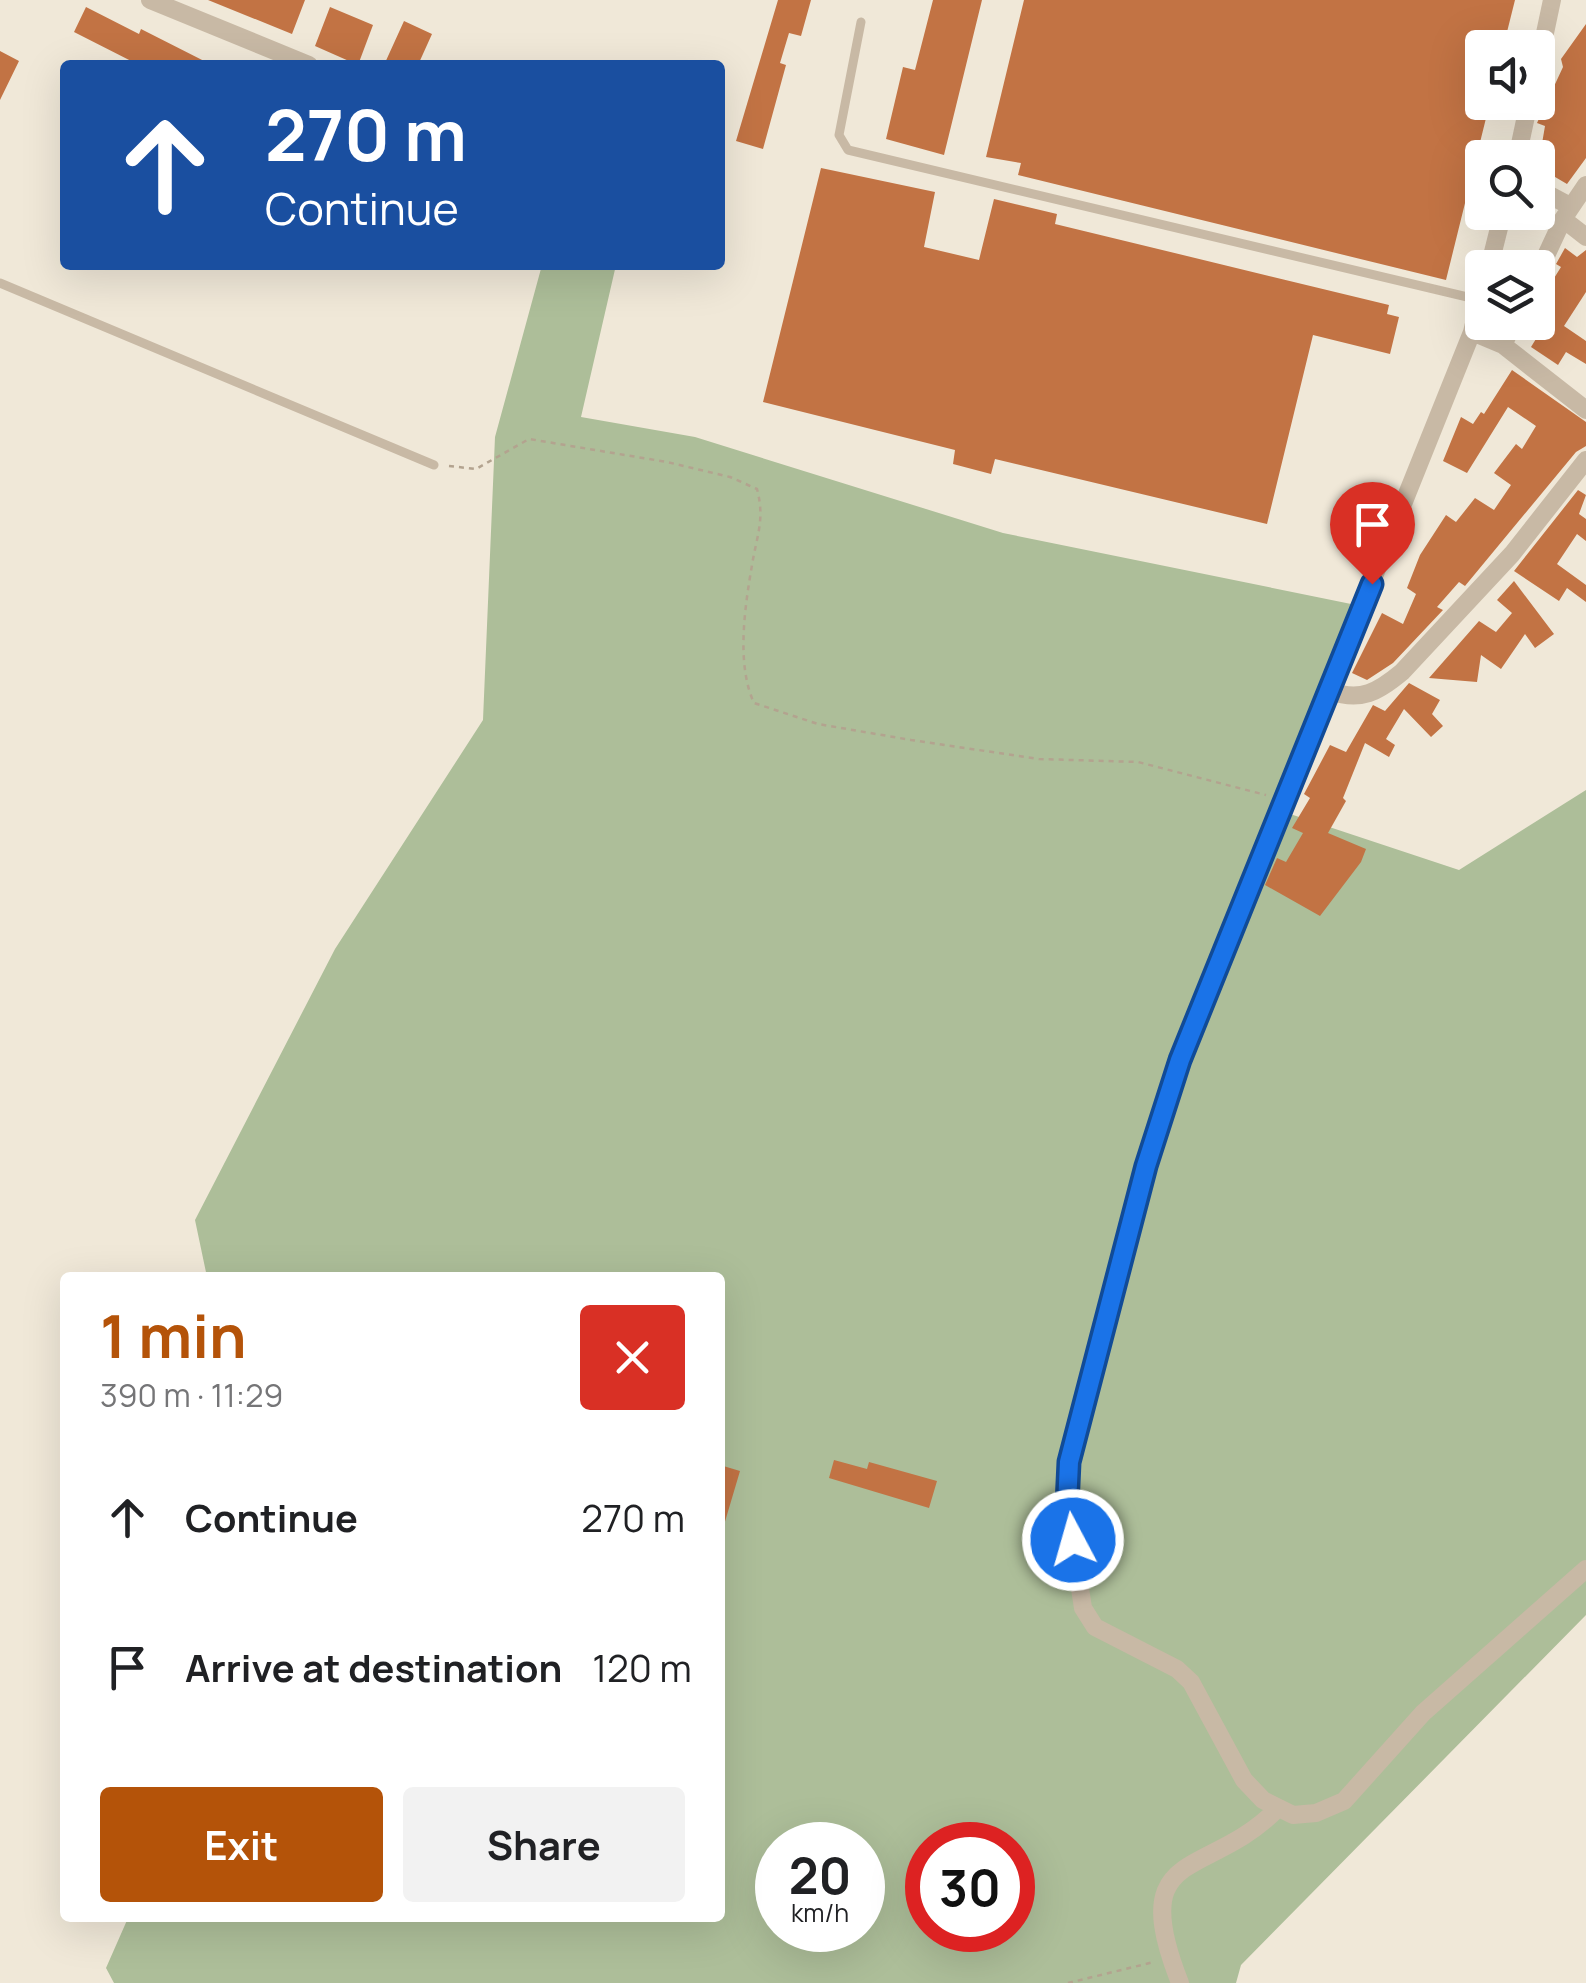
<!DOCTYPE html>
<meta charset="utf-8">
<style>
body{margin:0;font-family:Manrope,sans-serif;background:#f2f2f2;color:#202124;height:100vh;display:flex;flex-direction:column;font-size:38px;white-space:nowrap}
*{box-sizing:border-box;margin:0}
p{font-size:32px;color:#757577}
.icon{flex:none;width:55px;height:55px;fill:none;stroke:currentColor;stroke-width:2;stroke-linecap:round;stroke-linejoin:round}
.map{position:relative;flex:1;overflow:hidden}
.sheet{position:absolute;left:60px;top:1272px;width:665px;height:650px;display:flex;flex-direction:column;background:#fff;border-radius:10px;box-shadow:0 10px 40px #0002}
.sheet>*{flex:none}
.guide{position:absolute;left:60px;top:60px;width:665px;height:210px;border-radius:10px;box-shadow:0 10px 40px #0002;background:#1a4fa0;color:#fff;overflow:hidden}
.controls{position:absolute;left:1465px;top:30px;display:grid;gap:20px}
.controls a{display:grid;place-items:center;width:90px;height:90px;border-radius:10px;background:#fff;box-shadow:0 10px 40px #0002;font-size:50px}
.speed{position:absolute;left:755px;top:1822px;display:flex;gap:20px;font-size:50px;font-weight:700;text-align:center}
.speed>*{display:grid;place-content:center;width:130px;height:130px;border-radius:50%;background:#fff;box-shadow:0 10px 40px #0002;line-height:1}
.speed small{font-size:25px;font-weight:400}
.speed .limit{border:15px solid #d22;background:#fff;color:#111}
.pin{position:absolute;display:grid;place-items:center;width:85px;height:85px;color:#fff;margin:-102px -42px;border-radius:50% 50% 50% 0;rotate:-45deg;box-shadow:0 0 10px #0007}
.pin .icon{rotate:45deg}
.me{position:absolute;width:110px;margin:-55px;rotate:354deg;stroke-linejoin:round;filter:drop-shadow(0 0 8px #0008)}
.turn{display:flex;align-items:center;gap:35px;height:210px;padding:0 40px;font-size:45px}
.turn .icon{width:130px;height:130px;stroke-width:2.5}
.turn b{display:block;font-size:70px;line-height:85px}
.round{display:grid;place-items:center;flex:none;width:105px;height:105px;border-radius:10px;background:#f2f2f2}
.summary{display:flex;align-items:center;justify-content:space-between;height:170px;padding:0 40px}
h1{font-size:60px;font-weight:700;line-height:75px;color:#b45309}
.primary-button{display:flex;gap:20px;margin-top:auto;padding:20px 40px}
.primary-button a{flex:1;height:115px;border-radius:10px;background:#b45309;color:#fff;font-size:40px;font-weight:700;line-height:115px;text-align:center}
.primary-button a+a{background:#f2f2f2;color:#202124}
ul{padding:0;list-style:none}
li{display:flex;align-items:center;gap:30px;height:150px;padding:0 40px}
li div{flex:1}
li b{display:block;font-size:38px}
li em{font-style:normal}
.map>svg:first-child{display:block}
.green{fill:#adbe99;fill-rule:evenodd}
.building{fill:#c27344}
.lines{fill:none;stroke-linecap:round;stroke-linejoin:round}
.path{stroke:#b3a38f;stroke-width:2.5;stroke-dasharray:5 5;stroke-linecap:butt}
.service{stroke:#c8b9a5;stroke-width:9}
.minor{stroke:#c8b9a5;stroke-width:18}
.route-casing{stroke:#114b97;stroke-width:25}
.route{stroke:#1a73e8;stroke-width:18}
</style>
<div class="map">
<svg width="1586" height="1983" viewBox="0 0 1586 1983">
<rect width="100%" height="100%" fill="#f0e8d8"/>
<!-- green -->
<path class="green" d="M542,265H616L581,417L695,437L1003,533L1356,605L1275,809L1459,870L1586,790V1615L1241,1965L1236,1983H114L106,1968L128,1918H720V1278L207,1277L195,1220L335,949L483,720L495,437ZM778,1845H862V1930H778ZM928,1845H1012V1930H928Z"/>
<!-- building -->
<path class="building" d="M208,0H305L292,34Z
M778,0H811L801,36L789,33L780,63L786,65L763,149L736,141Z
M933,0H982L944,155L886,139L903,67L915,70Z
M1024,0H1515L1503,48H1482V102H1490L1446,280L1018,175L1021,163L986,157Z
M86,7L139,34L141,29L212,65H139L74,32Z
M330,7L373,25L358,65L315,46Z
M404,21L432,34L418,65H384Z
M1586,24V158L1567,184L1538,167L1545,126L1537,123L1563,67L1561,59Z
M0,51L19,61L0,100Z
M821,168L935,192L924,247L979,260L994,199L1057,214L1055,224L1389,305L1387,314L1399,317L1390,354L1313,335L1267,524L995,459L991,474L953,464L955,450L763,402Z
M1565,248L1577,257L1586,250V292L1564,326L1586,341V364L1566,352L1558,365L1531,347L1539,334L1526,326L1538,322V304L1561,267L1556,264Z
M1512,370L1586,422V446L1576,452L1465,586L1459,582L1437,607L1443,610L1393,663L1367,680L1352,673L1382,613L1403,624L1416,594L1407,588L1420,555L1446,515L1456,522L1475,498L1494,510L1511,485L1494,473L1516,444L1522,449L1536,426L1508,407L1467,473L1443,461L1461,417L1473,424L1481,412L1484,414Z
M1578,490L1586,495L1579,514L1586,519V541L1577,534L1557,564L1586,585V602L1567,588L1559,601L1514,571Z
M1514,581L1554,634L1535,648L1525,634L1501,669L1481,655L1477,682L1429,678L1479,621L1496,632L1512,613L1497,600Z
M1409,683L1440,700L1432,714L1443,726L1431,737L1404,709L1386,739L1395,745L1389,757L1365,743L1343,798L1346,801L1328,833L1366,849L1361,862L1320,916L1265,885L1277,858L1286,862L1303,833L1292,828L1310,798L1304,794L1330,745L1346,752L1373,705L1385,711Z
M834,1460L867,1469L869,1462L937,1481L929,1508L829,1478Z
M720,1465L740,1471L724,1525H720Z"/>
<g class="lines">
<!-- path -->
<path class="path" d="M449,466L476,469L529,439L667,462L730,477L757,489C765,519 757,535 752,565C745,606 736,664 754,703L818,724L911,740L1039,759L1138,762L1266,795
M1068,1983L1154,1962"/>
<!-- service -->
<path class="service" d="M861,22L839,135L848,150L1480,300
M0,283L434,465"/>
<!-- minor -->
<path class="minor" d="M150,0L309,65
M1538,66L1552,0
M1517,158L1529,102
M1538,189L1570,206
M1563,219L1586,237
M1489,268L1503,212
M1538,273L1563,219L1586,185
M1482,290L1472,332L1180,1060L1146,1166L1069,1463L1067,1505L1083,1608L1095,1627L1177,1669L1191,1682L1244,1780L1263,1800L1293,1815L1316,1813L1344,1801L1423,1713L1586,1569
M1472,332L1503,345L1514,322
M1503,345L1586,410
M1330,691C1361,702 1378,692 1402,672L1512,554L1586,460
M1180,1983C1125,1844 1208,1880 1277,1809"/>
</g>
<g class="lines">
<defs>
<path id="route" d="M1073,1540L1067,1505L1069,1462L1146,1166L1180,1060L1372,584"/>
</defs>
<!-- route casing -->
<use href="#route" class="route-casing"/>
<!-- route -->
<use href="#route" class="route"/>
</g>
</svg>
<div class="controls">
<a><svg class="icon" aria-label="sound" viewBox="0 0 24 24"><path d="M4 9h4l5-4v14l-5-4H4zM17 9q2 3 0 6"/></svg></a>
<a><svg class="icon" aria-label="search" viewBox="0 0 24 24"><circle cx="10" cy="10" r="6"/><path d="M15 15l6 6"/></svg></a>
<a><svg class="icon" aria-label="layers" viewBox="0 0 24 24"><path d="M12 4l9 5-9 5-9-5zM3 14l9 5 9-5"/></svg></a>
</div>
<div class="speed"><div>20<small>km/h</small></div><div class="limit">30</div></div>
<div class="pin" style="left:1372px;top:584px;background:#d93025"><svg class="icon" aria-label="arrive" viewBox="0 0 24 24"><path d="M6 21V4h12l-3 4 3 4H6"/></svg></div>
<svg class="me" style="left:1073px;top:1540px" viewBox="-20 -20 40 40"><circle r="17" fill="#1a73e8" stroke="#fff" stroke-width="3"/><path d="M0-11L8 9 0 5-8 9z" fill="#fff"/></svg>
<div class="guide">
<div class="turn"><svg class="icon" aria-label="ahead" viewBox="0 0 24 24"><path d="M12 20V5M6 11l6-6 6 6"/></svg><div><b>270 m</b>Continue</div></div>
</div>
<section class="sheet">
<div class="summary"><div><h1>1 min</h1><p>390 m · 11:29</p></div><a class="round" style="background:#d93025;color:#fff"><svg class="icon" aria-label="close" viewBox="0 0 24 24"><path d="M6 6l12 12M18 6L6 18"/></svg></a></div>
<ul>
<li><svg class="icon" aria-label="ahead" viewBox="0 0 24 24"><path d="M12 20V5M6 11l6-6 6 6"/></svg><div><b>Continue</b></div><em>270 m</em></li>
<li><svg class="icon" aria-label="arrive" viewBox="0 0 24 24"><path d="M6 21V4h12l-3 4 3 4H6"/></svg><div><b>Arrive at destination</b></div><em>120 m</em></li>
</ul>
<div class="primary-button"><a>Exit</a><a>Share</a></div>
</section>
</div>
